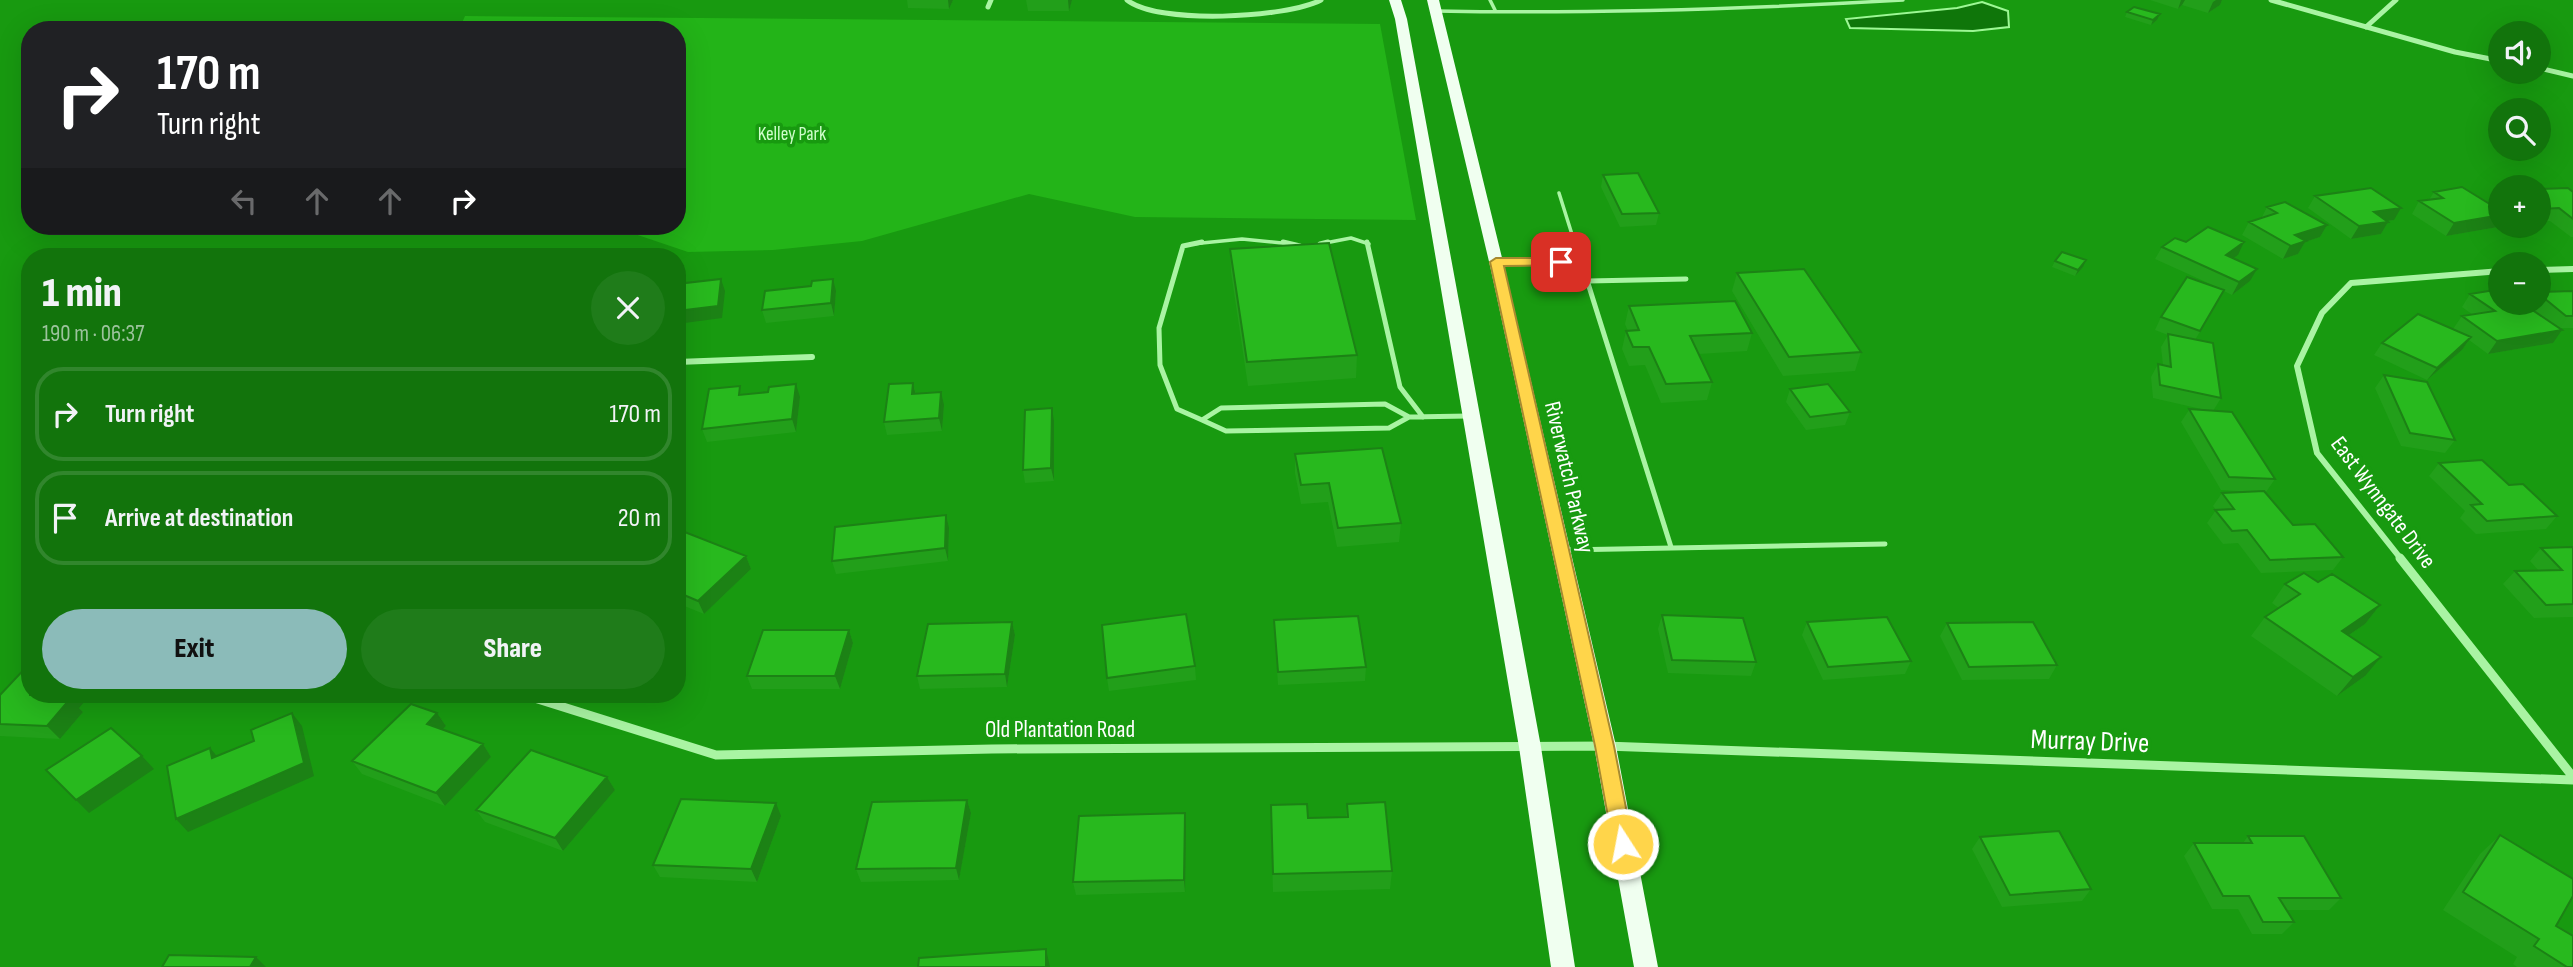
<!DOCTYPE html>
<meta charset="utf-8">
<style>
body{margin:0;font-family:"Sofia Sans Condensed",sans-serif;background:#1f7c1a;color:#f1f3f6;height:100vh;display:flex;flex-direction:column;font-size:26px;white-space:nowrap}
*{box-sizing:border-box;margin:0}
p{font-size:23px;color:#9cc39d}
.icon{flex:none;width:38px;height:38px;fill:none;stroke:currentColor;stroke-width:2;stroke-linecap:round;stroke-linejoin:round}
.map{position:relative;flex:1;overflow:hidden}
.side{position:absolute;left:21px;top:248px;width:665px;height:455px;display:flex;flex-direction:column;background:#12740c;border-radius:28px;box-shadow:0 7px 28px #0002}
.side>*{flex:none}
.hud{position:absolute;left:21px;top:21px;width:665px;height:214px;border-radius:28px;box-shadow:0 7px 28px #0002;background:#202124;color:#fff;overflow:hidden}
.fabs{position:absolute;left:2488px;top:21px;display:grid;gap:14px}
.fabs a{display:grid;place-items:center;width:63px;height:63px;border-radius:50%;background:#12740c;box-shadow:0 7px 28px #0002;font-size:35px}
.pin{position:absolute;display:grid;place-items:center;width:60px;height:60px;color:#fff;margin:-30px;border-radius:14px;box-shadow:0 4px 10px #0006}
.me{position:absolute;width:77px;margin:-38px;rotate:349deg;stroke-linejoin:round;filter:drop-shadow(0 0 5px #0008)}
.turn{display:flex;align-items:center;gap:24px;height:147px;padding:0 21px;font-size:32px}
.turn .icon{width:91px;height:91px;stroke-width:2.5}
.turn b{display:block;font-size:49px;line-height:60px}
.lanes{display:flex;align-items:center;height:66px;padding:0 21px;background:#0003;justify-content:center;gap:35px;direction:ltr}
.lanes .off{opacity:.35}
.round{display:grid;place-items:center;flex:none;width:74px;height:74px;border-radius:37px;background:#1f7c1a}
.overview{display:flex;align-items:center;justify-content:space-between;height:119px;padding:0 21px}
h1{font-size:42px;font-weight:800;line-height:52px}
.button{display:flex;gap:14px;margin-top:auto;padding:14px 21px}
.button a{flex:1;height:80px;border-radius:42px;background:#8bbbb9;color:#111;font-size:28px;font-weight:800;line-height:80px;text-align:center}
.button a+a{background:#1f7c1a;color:#f1f3f6}
ul{padding:0;list-style:none}
li{display:flex;align-items:center;gap:21px;height:94px;margin:0 14px 10px;padding:0 7px;border:4px solid #31862d;border-radius:28px}
li div{flex:1}
li b{display:block;font-size:26px}
li em{font-style:normal}
.map>svg:first-child{display:block}
.green{fill:#23b418}
.water{fill:#0f760a;stroke:#9df895;stroke-width:2}
.lines{fill:none;stroke-linecap:round;stroke-linejoin:round}
.lane-far1{stroke:#a9f4a3;stroke-width:3.5}
.lane{stroke:#a9f4a3;stroke-width:5}
.street-far2{stroke:#a9f4a3;stroke-width:5}
.street-far1{stroke:#a9f4a3;stroke-width:6}
.street{stroke:#a9f4a3;stroke-width:9}
.primary{fill:#f0fff0;fill-rule:evenodd}
.wall{fill:#229f1a}
.shaded-wall{fill:#1c8215}
.building{fill:#28b91e;stroke:#1c8215;stroke-width:2}
.route{fill:#ffd54a;stroke:#a68a30;stroke-width:2}
.labels{text-anchor:middle;stroke-width:7;stroke-linejoin:round;paint-order:stroke}
.far-park-label{font-size:19px;fill:#cffecb;stroke:#189a10}
.street-label{font-size:23px;fill:#fff;stroke:#189a10}
.near-street-label{font-size:28px;fill:#fff;stroke:#189a10}
</style>
<div class="map">
<svg width="2573" height="967" viewBox="0 0 2573 967">
<rect width="100%" height="100%" fill="#189a10"/>
<!-- green -->
<path class="green" d="M465,16L1380,24L1416,220L1135,217L1029,194L862,241L773,250L688,252L611,226H677V30H459Z"/>
<!-- water -->
<path class="water" d="M1982,2L2008,11L2009,27L1973,31L1850,28L1846,19L1957,8Z"/>
<g class="lines">
<!-- lane-far1 -->
<path class="lane-far1" d="M1490,0L1495,10
M1436,11C1592,14 1748,9 1903,0
M1559,193L1575,244
M1192,244L1242,239L1292,244
M1320,244L1351,238L1369,244"/>
<!-- lane -->
<path class="lane" d="M1202,242L1183,246L1159,328L1160,365L1177,409L1202,420
M1283,242L1300,246
M1367,242L1400,387L1423,417
M1575,242L1671,547
M1320,244L1328,242
M1496,262L1582,263
M1588,281L1686,279
M1385,404L1409,417L1389,428L1226,431L1202,420L1221,408Z
M1409,417L1469,416
M1564,550L1885,544"/>
<!-- street-far2 -->
<path class="street-far2" d="M1127,0C1158,25 1286,18 1321,0
M2271,0L2455,52L2501,61
M988,7L991,0
M2366,27L2396,0
M2539,68L2573,76"/>
<!-- street-far1 -->
<path class="street-far1" d="M2539,270L2573,269
M677,362L812,357
M2401,559L2317,453L2297,366L2322,313L2351,283L2501,271"/>
<!-- street -->
<path class="street" d="M2400,558L2573,777
M525,695L716,755L992,749L1605,746L2573,780"/>
<!-- primary -->
<path class="primary" d="M1389,0H1401L1407,19L1541,747L1575,967H1551L1519,747L1395,19Z
M1427,0H1439L1505,270L1616,746L1658,967H1634L1594,746L1491,270Z"/>
</g>
<!-- wall -->
<path class="wall" d="M907,0H953L949,9L908,8Z
M1026,0H1072L1069,11H1028Z
M2150,0H2222L2220,5L2208,13L2182,5L2178,9Z
M2127,12L2157,20L2151,25L2125,17Z
M1603,175L1659,213L1656,225L1620,227L1601,187Z
M2539,189L2573,192V237H2571L2550,221H2539Z
M2434,192L2501,211V223L2498,227L2446,236L2412,214L2419,201L2429,200Z
M2501,193V208L2494,203Z
M2315,196L2394,220L2388,221V222L2381,234L2351,239L2308,208Z
M2267,207L2327,225L2320,237L2305,242L2298,254L2283,259L2242,235L2249,222L2261,219Z
M2186,242L2238,255L2233,258L2250,281L2232,295L2224,291L2195,340L2221,398L2213,411L2275,479L2266,492H2265L2293,525L2343,557L2333,570L2261,573L2238,543L2223,544L2207,523L2216,510L2213,506L2222,493L2255,492L2221,490L2181,422L2189,410L2210,411L2153,398L2151,377L2158,364L2163,365L2161,347L2168,335L2155,330L2161,317L2217,287L2155,259L2162,247Z
M1230,249L1357,355L1356,378L1248,386L1231,272Z
M2055,261L2083,267L2075,276L2052,267Z
M1737,273L1861,352L1855,371L1783,376L1732,291Z
M836,291L834,316L766,323L762,310Z
M2573,291V328H2560L2553,343L2488,354L2469,340L2462,350L2427,380L2374,355L2382,343L2453,329L2462,316L2473,315L2462,307L2470,294L2540,315L2528,305L2529,303H2539V292Z
M1629,306L1752,333L1747,351L1699,354L1712,382L1707,400L1661,403L1645,365L1629,366L1622,349L1626,331H1628L1625,324Z
M2384,375L2455,440L2445,453L2401,446L2375,388Z
M913,383L916,394L944,405L942,431L887,435L884,422Z
M1790,389L1850,412L1845,425L1806,430L1786,402Z
M768,392L800,397L796,432L707,442L702,429L743,394Z
M1054,421V481L1025,483L1023,470Z
M1295,454L1401,523L1399,542L1337,547L1328,502L1301,504L1295,473Z
M2439,463L2509,485L2557,516L2546,529L2476,534L2460,518L2465,511L2429,476Z
M949,528L948,561L836,574L832,561Z
M677,529L746,556L751,569L704,614L677,603Z
M2573,547V617L2534,618L2503,584L2515,571L2538,570L2530,561L2541,548Z
M2318,582L2380,605L2365,624L2349,635L2365,676L2337,696L2251,636L2265,617L2279,608L2272,603L2285,584Z
M1662,615L1756,662L1751,676L1668,673L1658,629Z
M1274,620L1366,667L1365,681L1278,685Z
M1012,622L1015,635L1007,687L920,689L917,676Z
M1807,622L1911,661L1905,674L1823,680L1802,635Z
M1947,623L2057,665L2049,679L1962,680L1940,636Z
M849,630L853,643L840,689H752L747,676Z
M1195,666L1196,680L1109,691L1107,678Z
M0,695L79,708L83,712L60,739L0,736Z
M437,713L446,726L443,730L483,744L491,757L445,806L362,774L352,761Z
M607,777L615,790L563,851L485,822L476,810Z
M967,800L971,813L959,880L861,882L856,869Z
M1347,804L1392,871L1390,889L1273,892L1271,824L1308,818L1346,817Z
M1185,813L1186,826L1185,892L1076,895L1073,882Z
M781,816L757,882L660,877L653,865Z
M2500,835L2556,926L2573,967H2517L2513,964L2517,957L2443,910L2480,854Z
M2248,836L2341,898L2329,910H2287L2294,922L2282,934H2252L2238,909H2212L2184,856L2194,843H2243Z
M1980,837L2091,889L2082,901L2002,907L1972,849Z"/>
<!-- shaded-wall -->
<path class="shaded-wall" d="M948,0H953L949,9Z
M1068,0H1072L1069,11Z
M2181,0H2185L2182,5L2178,9Z
M2216,0H2222L2220,5L2208,13L2213,2Z
M2160,14L2157,20L2151,25L2153,20Z
M2401,208L2394,220L2367,224L2374,212Z
M2501,215V223L2498,227L2446,236L2454,223Z
M2388,222L2381,234L2351,239L2359,226Z
M2327,225L2320,237L2305,242L2298,254L2283,259L2295,235Z
M2244,242L2238,255L2219,268L2226,255Z
M2086,260L2083,267L2075,276L2078,270Z
M2257,269L2250,281L2232,295L2239,282Z
M721,279L725,291L722,318L677,324V311Z
M833,279L836,291L834,316L831,303Z
M2562,330L2553,343L2488,354L2497,341Z
M2471,337L2462,350L2427,380L2437,368Z
M913,383L916,396L912,394Z
M796,384L800,397L796,432L792,419Z
M941,392L944,405L942,431L939,418Z
M678,397L683,410L677,427V399Z
M1052,408L1054,421V481L1051,468Z
M946,515L949,528L948,561L945,548Z
M746,556L751,569L704,614L698,601Z
M2380,605L2365,624L2327,650L2342,631Z
M1012,622L1015,635L1007,687L1005,674Z
M849,630L853,643L840,689L835,676Z
M2381,657L2365,676L2337,696L2353,677Z
M66,695H90L79,708L83,712L60,739L47,726L63,699Z
M292,713L302,726L314,776L188,832L176,819Z
M437,713L446,726L436,737L427,724Z
M483,744L491,757L445,806L436,793Z
M210,748L221,761L212,758Z
M142,756L154,769L89,813L76,800Z
M607,777L615,790L563,851L555,838Z
M967,800L971,813L959,880L956,868Z
M776,803L781,816L757,882L751,869Z
M1185,813L1186,826L1185,892L1184,880Z
M1046,949L1050,967H1046Z
M256,957L266,967H250Z"/>
<!-- building -->
<path class="building" d="M2134,7L2160,14L2153,20L2127,12Z
M1638,173L1659,213L1622,214L1603,175Z
M2462,187L2501,211V215L2454,223L2419,201L2443,198L2434,192Z
M2371,188L2401,208L2374,212L2388,222L2359,226L2315,196Z
M2568,188L2573,192V219L2559,208L2539,209V189Z
M2285,202L2327,225L2295,235L2306,241L2291,246L2249,222L2277,213L2267,207Z
M2208,227L2244,242L2226,255L2257,269L2239,282L2162,247L2175,238L2186,242Z
M1329,243L1357,355L1247,362L1230,249Z
M2062,252L2086,260L2078,270L2055,261Z
M1804,269L1861,352L1789,357L1737,273Z
M2187,277L2224,290L2200,331L2161,317Z
M721,279L718,306L677,311V284Z
M833,279L831,303L762,310L765,291L811,286L812,281Z
M2501,289V303H2522L2562,330L2497,341L2462,316L2495,311L2470,294Z
M2573,291V316H2566L2539,294V292Z
M1735,301L1752,333L1690,336L1712,382L1666,384L1649,347H1633L1626,331L1639,330L1629,306Z
M2418,314L2471,337L2437,368L2382,343Z
M2168,334L2213,343L2221,398L2160,385L2158,364L2171,367Z
M2384,375L2427,382L2455,440L2410,433Z
M913,383L912,394L941,392L939,418L884,422L889,384Z
M796,384L792,419L702,429L709,389L740,386L739,395L768,392L769,387Z
M1828,384L1850,412L1810,417L1790,389Z
M1052,408L1051,468L1023,470L1025,410Z
M2189,409L2232,412L2275,479L2229,477Z
M1382,448L1401,523L1338,528L1329,483L1301,485L1295,454Z
M2482,460L2509,485L2523,484L2557,516L2487,521L2471,505L2482,504L2439,463Z
M2264,491L2293,525L2315,524L2343,557L2270,560L2247,530L2232,531L2215,510L2234,509L2222,493Z
M946,515L945,548L832,561L835,527Z
M677,529L746,556L698,601L677,592Z
M2573,547V604L2546,605L2515,571L2562,570L2541,548Z
M2304,573L2318,582L2332,574L2380,605L2342,631L2381,657L2353,677L2265,617L2300,594L2285,584Z
M1186,614L1195,666L1107,678L1102,625Z
M1662,615L1743,618L1756,662L1672,660Z
M1358,616L1366,667L1278,672L1274,620Z
M1887,617L1911,661L1828,667L1807,622Z
M1012,622L1005,674L917,676L928,624Z
M2033,622L2057,665L1969,667L1947,623Z
M763,630H849L835,676H747Z
M30,663V695H66L63,699H70L47,726L0,724V695Z
M411,704L437,713L427,724L483,744L436,793L352,761Z
M292,713L304,763L176,819L167,766L210,748L212,758L254,741L251,730Z
M111,728L142,756L76,800L46,770Z
M531,750L607,777L555,838L476,810Z
M681,799L776,803L751,869L653,865Z
M967,800L956,868L856,869L872,802Z
M1385,802L1392,871L1273,874L1271,805L1307,804L1308,818L1348,817L1347,804Z
M1185,813L1184,880L1073,882L1079,816Z
M2059,831L2091,889L2010,895L1980,837Z
M2500,835L2573,879V896L2556,926L2573,936V967H2567L2534,946L2539,939L2463,892Z
M2248,836H2304L2341,898H2279L2294,922H2263L2249,896H2223L2194,843H2252Z
M1046,949V967H918L919,958Z
M169,955L256,957L250,967H162Z"/>
<!-- route -->
<path class="route" d="M1561,258L1566,259V265L1504,266L1614,746L1633,844L1630,850L1623,853L1616,850L1613,844L1595,746L1490,262L1496,258Z"/>
<g class="labels">
<!-- far-park labels -->
<g class="far-park-label">
<text x="792" y="140">Kelley Park</text>
</g>
<!-- street labels -->
<g class="street-label">
<text transform="translate(1570 477) rotate(77)" y="8">Riverwatch Parkway</text>
<text transform="translate(2384 502) rotate(53)" y="8">East Wynngate Drive</text>
<text x="1060" y="737">Old Plantation Road</text>
</g>
<!-- near-street labels -->
<g class="near-street-label">
<text transform="translate(2090 740) rotate(2)" y="10">Murray Drive</text>
</g>
</g>
</svg>
<div class="fabs">
<a><svg class="icon" aria-label="sound" viewBox="0 0 24 24"><path d="M4 9h4l5-4v14l-5-4H4zM17 9q2 3 0 6"/></svg></a>
<a><svg class="icon" aria-label="search" viewBox="0 0 24 24"><circle cx="10" cy="10" r="6"/><path d="M15 15l6 6"/></svg></a>
<a>+</a>
<a>−</a>
</div>
<div class="pin" style="left:1561px;top:262px;background:#d93025"><svg class="icon" aria-label="arrive" viewBox="0 0 24 24"><path d="M6 21V4h12l-3 4 3 4H6"/></svg></div>
<svg class="me" style="left:1623px;top:844px" viewBox="-20 -20 40 40"><circle r="17" fill="#ffd54a" stroke="#fff" stroke-width="3"/><path d="M0-11L8 9 0 5-8 9z" fill="#fff"/></svg>
<div class="hud">
<div class="turn"><svg class="icon" aria-label="right" viewBox="0 0 24 24"><path d="M7 20v-9h11M14 6l5 5-5 5"/></svg><div><b>170 m</b>Turn right</div></div>
<div class="lanes"><svg class="icon off" aria-label="left" viewBox="0 0 24 24"><path d="M17 20v-9H6M10 6l-5 5 5 5"/></svg><svg class="icon off" aria-label="ahead" viewBox="0 0 24 24"><path d="M12 20V5M6 11l6-6 6 6"/></svg><svg class="icon off" aria-label="ahead" viewBox="0 0 24 24"><path d="M12 20V5M6 11l6-6 6 6"/></svg><svg class="icon" aria-label="right" viewBox="0 0 24 24"><path d="M7 20v-9h11M14 6l5 5-5 5"/></svg></div>
</div>
<section class="side">
<div class="overview"><div><h1>1 min</h1><p>190 m · 06:37</p></div><a class="round"><svg class="icon" aria-label="close" viewBox="0 0 24 24"><path d="M6 6l12 12M18 6L6 18"/></svg></a></div>
<ul>
<li><svg class="icon" aria-label="right" viewBox="0 0 24 24"><path d="M7 20v-9h11M14 6l5 5-5 5"/></svg><div><b>Turn right</b></div><em>170 m</em></li>
<li><svg class="icon" aria-label="arrive" viewBox="0 0 24 24"><path d="M6 21V4h12l-3 4 3 4H6"/></svg><div><b>Arrive at destination</b></div><em>20 m</em></li>
</ul>
<div class="button"><a>Exit</a><a>Share</a></div>
</section>
</div>
